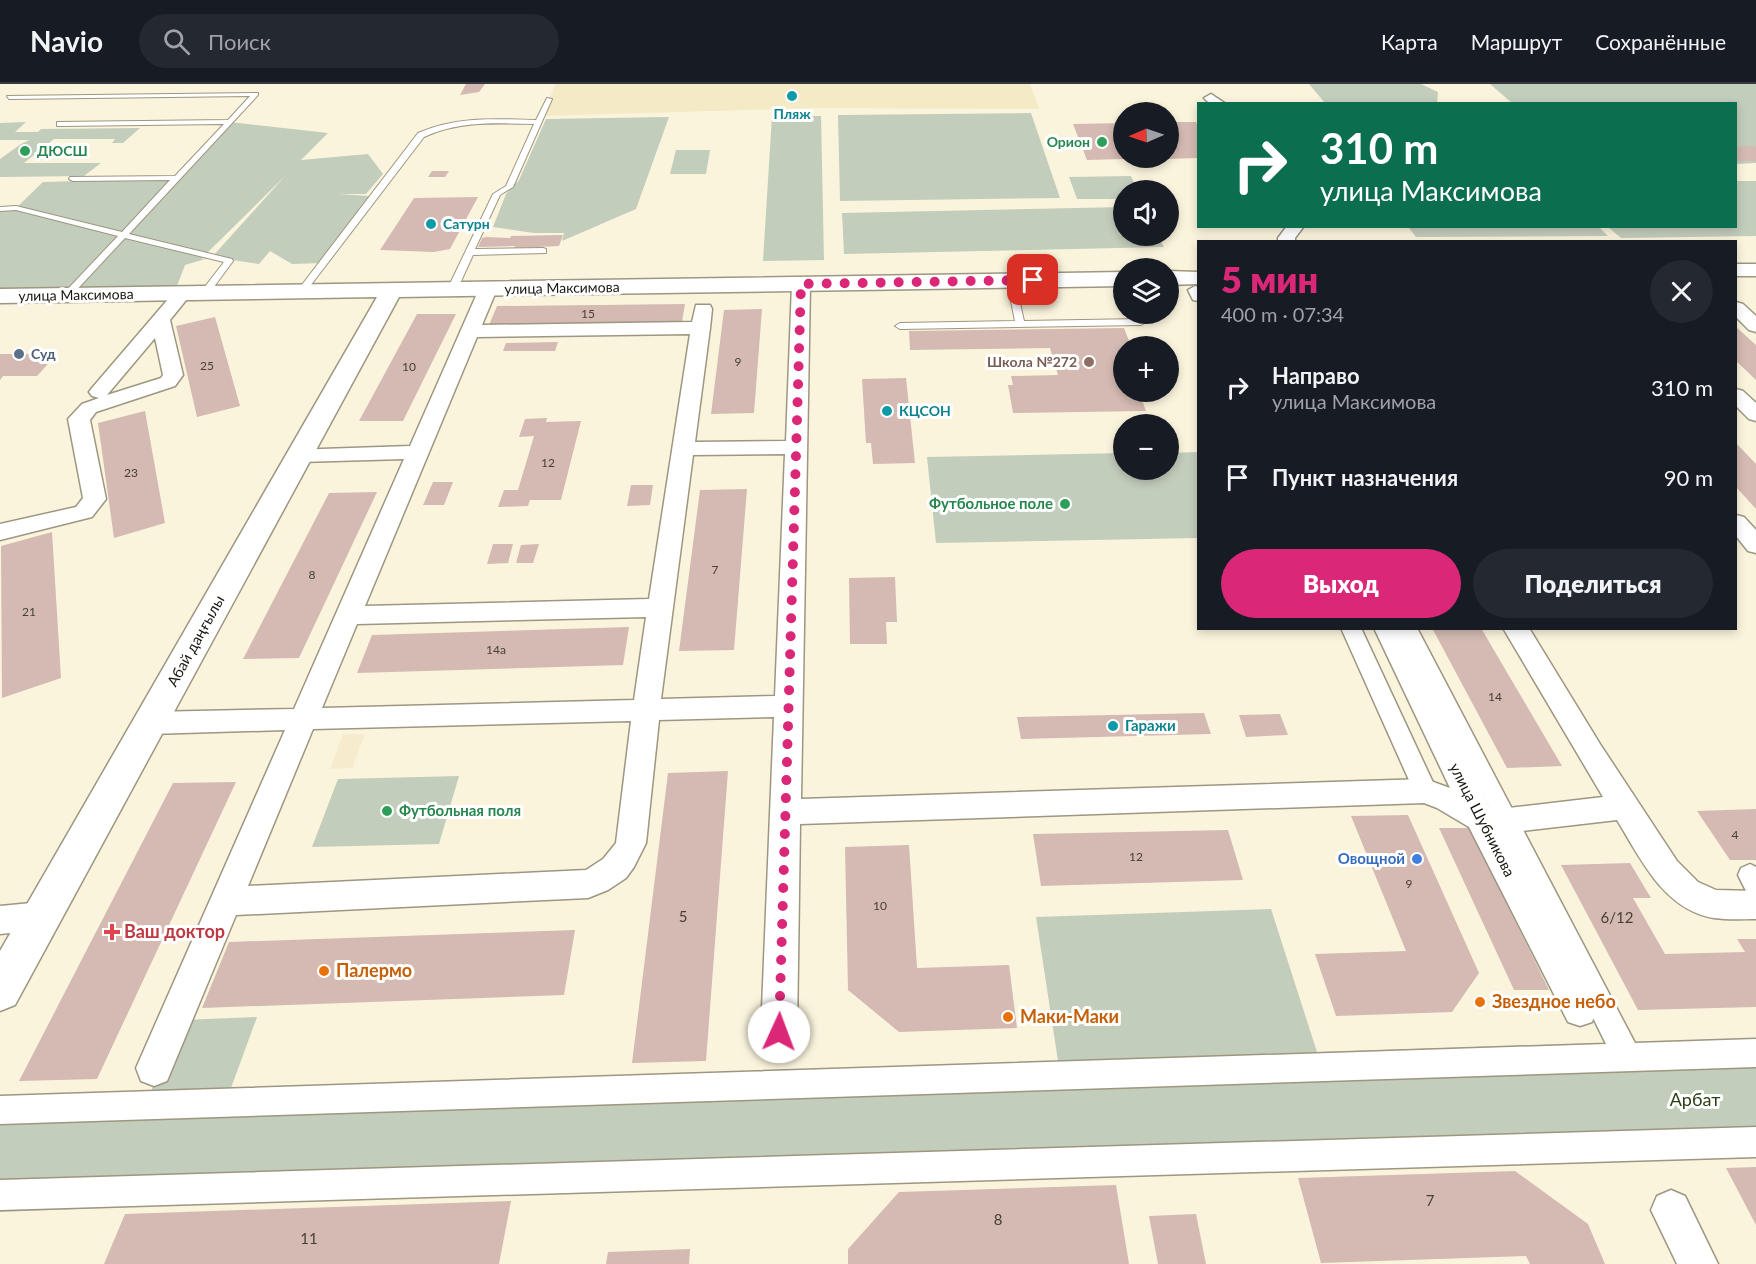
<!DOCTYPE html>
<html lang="ru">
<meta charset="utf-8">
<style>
body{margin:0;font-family:Lato,sans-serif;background:#242831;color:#f1f3f6;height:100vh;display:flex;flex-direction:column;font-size:22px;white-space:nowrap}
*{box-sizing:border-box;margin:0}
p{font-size:20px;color:#9ea1a6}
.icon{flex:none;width:33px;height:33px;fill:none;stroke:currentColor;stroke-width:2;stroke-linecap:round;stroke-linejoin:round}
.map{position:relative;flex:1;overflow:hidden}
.drawer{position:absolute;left:1197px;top:156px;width:540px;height:390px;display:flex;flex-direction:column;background:#171b24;border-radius:0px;box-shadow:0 3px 9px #0003}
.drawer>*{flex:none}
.hud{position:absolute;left:1197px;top:18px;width:540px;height:126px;border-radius:0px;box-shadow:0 3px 9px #0003;background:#0b6e4f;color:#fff;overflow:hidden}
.needle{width:39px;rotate:268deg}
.buttons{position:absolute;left:1113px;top:18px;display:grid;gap:12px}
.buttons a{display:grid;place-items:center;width:66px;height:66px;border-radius:50%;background:#171b24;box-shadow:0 3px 9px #0003;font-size:30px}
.pin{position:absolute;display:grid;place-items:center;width:51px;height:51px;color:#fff;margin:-26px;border-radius:12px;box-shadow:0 3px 9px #0006}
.me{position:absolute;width:66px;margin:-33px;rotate:2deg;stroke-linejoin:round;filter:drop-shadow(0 0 4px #0008)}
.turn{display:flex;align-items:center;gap:21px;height:126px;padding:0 24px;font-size:27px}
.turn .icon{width:78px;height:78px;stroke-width:2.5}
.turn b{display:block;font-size:42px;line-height:51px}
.round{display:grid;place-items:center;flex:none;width:63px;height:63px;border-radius:32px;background:#242831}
.head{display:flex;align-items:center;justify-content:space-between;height:102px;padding:0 24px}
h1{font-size:36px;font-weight:800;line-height:45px;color:#db2777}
.primary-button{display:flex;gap:12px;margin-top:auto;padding:12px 24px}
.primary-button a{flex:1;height:69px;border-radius:36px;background:#db2777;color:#fff;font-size:24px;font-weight:800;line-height:69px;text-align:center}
.primary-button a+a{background:#242831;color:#f1f3f6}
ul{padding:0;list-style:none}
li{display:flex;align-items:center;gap:18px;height:90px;padding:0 24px}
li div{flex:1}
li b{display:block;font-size:22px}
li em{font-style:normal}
header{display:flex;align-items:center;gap:36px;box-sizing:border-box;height:84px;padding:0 30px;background:#171b24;border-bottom:2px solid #363941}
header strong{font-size:28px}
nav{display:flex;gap:33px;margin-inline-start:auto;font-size:21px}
.search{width:420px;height:54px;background:#242831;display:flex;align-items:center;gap:15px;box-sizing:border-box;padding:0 21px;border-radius:33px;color:#9ea1a6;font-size:22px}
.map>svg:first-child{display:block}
.built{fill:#f6eccd}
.green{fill:#c3cdbc;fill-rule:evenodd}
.sand{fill:#f4eac5}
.building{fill:#d4bab2}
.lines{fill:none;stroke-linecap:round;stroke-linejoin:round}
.service-casing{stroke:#9d9680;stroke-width:2}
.pedestrian-casing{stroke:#9d9680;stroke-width:3}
.minor-casing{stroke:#9d9680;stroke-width:3}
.tertiary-casing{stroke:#9d9680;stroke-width:3}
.service{fill:#fff;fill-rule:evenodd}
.pedestrian{fill:#fff;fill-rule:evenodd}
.minor{fill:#fff;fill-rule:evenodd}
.tertiary{fill:#fff;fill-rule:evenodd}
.route{stroke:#db2777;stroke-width:10;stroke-dasharray:0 18}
.culture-dot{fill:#0f9aa8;stroke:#fff;stroke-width:2}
.leisure-dot{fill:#2e9e5b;stroke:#fff;stroke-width:2}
.service-dot{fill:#5c6f8a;stroke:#fff;stroke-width:2}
.education-dot{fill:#8d6e63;stroke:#fff;stroke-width:2}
.shop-dot{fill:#3f7fe0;stroke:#fff;stroke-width:2}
.health-dot{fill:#e0444e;stroke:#fff;stroke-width:2}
.food-dot{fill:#e8710a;stroke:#fff;stroke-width:2}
.labels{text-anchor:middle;stroke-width:6;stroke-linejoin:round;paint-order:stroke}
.number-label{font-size:12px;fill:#484038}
.far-culture-label{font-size:14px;font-weight:bold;fill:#0d838f;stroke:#fff;text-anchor:start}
.far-leisure-label{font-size:14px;font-weight:bold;fill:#27864d;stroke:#fff;text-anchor:end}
.far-street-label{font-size:14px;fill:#19170f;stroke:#fff}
.far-service-label{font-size:14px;font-weight:bold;fill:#4e5e75;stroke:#fff;text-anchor:start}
.far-education-label{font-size:14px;font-weight:bold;fill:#785e54;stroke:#fff;text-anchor:end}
.leisure-label{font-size:15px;font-weight:bold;fill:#27864d;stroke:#fff;text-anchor:end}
.street-label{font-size:15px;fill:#19170f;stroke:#fff}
.culture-label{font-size:15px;font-weight:bold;fill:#0d838f;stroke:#fff;text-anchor:start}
.shop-label{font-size:15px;font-weight:bold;fill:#366cbe;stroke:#fff;text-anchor:end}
.near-number-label{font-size:15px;fill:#484038}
.near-health-label{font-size:18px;font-weight:bold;fill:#be3a42;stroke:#fff;text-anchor:start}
.near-food-label{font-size:18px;font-weight:bold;fill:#c56008;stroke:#fff;text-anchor:start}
.near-park-label{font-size:18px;fill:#2a4014;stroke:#fff}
</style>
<header>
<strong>Navio</strong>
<div class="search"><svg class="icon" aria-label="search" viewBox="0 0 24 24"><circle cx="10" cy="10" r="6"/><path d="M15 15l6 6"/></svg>Поиск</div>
<nav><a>Карта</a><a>Маршрут</a><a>Сохранённые</a></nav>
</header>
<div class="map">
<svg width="1756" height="1180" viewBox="0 0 1756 1180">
<rect width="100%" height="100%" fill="#fbf4dd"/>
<!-- built -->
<path class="built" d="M343,650H365L352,684L330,685Z"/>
<!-- green -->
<path class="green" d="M1309,0H1421L1438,8L1437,19H1325Z
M1490,0H1756V79L1736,80V20L1512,19Z
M1031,29L1060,114L840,117L838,31Z
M772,32H821L824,176L763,177Z
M669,33L636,125L562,157L564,149H534L493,143L506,110L519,96L546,35Z
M26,38L15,48H38L41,45L140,44L123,59H112L115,55H54L24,79H101L84,92L0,93V75L21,60L29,56H0V39Z
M230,38L328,49L301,76L368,70L383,90L366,110H339L369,112L323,179L292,180L270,167L259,180L212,173L185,181L177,202L0,209V125L16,124L43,98L177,94ZM285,92L212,173L201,175Z
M676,66H710L706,90H670Z
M1131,92L1137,106H1124L1123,115H1077L1069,93Z
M1736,97H1756V152L1621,154L1608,143L1736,142Z
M1123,123L1124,152H1158L1164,163L844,170L842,129Z
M1598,142L1608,152L1416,153L1408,143Z
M1198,368V454L936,459L927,373L1123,369L1124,386H1168L1169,369Z
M459,692L439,760L312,763L338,695Z
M1271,825L1317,968L1756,954V1074L386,1113L0,1128V1012L151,1007L182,936L257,933L231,1004L1058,977L1036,833Z"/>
<!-- sand -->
<path class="sand" d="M556,0H1030L1039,25L819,24L541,32Z"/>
<!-- building -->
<path class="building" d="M466,0H485L479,8L460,11Z
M1168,38H1196L1198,43V74L1168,75Z
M1124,39V75L1087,76L1073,40Z
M1753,62L1756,63V77H1736V63Z
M432,87H449L445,93H428Z
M478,113L450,165L434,168L380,166L414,114Z
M563,151L559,162L514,164L515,162L478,163L482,154L486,153L510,154L511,152Z
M685,220L682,238L489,241L497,222Z
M762,225L754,329L711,330L724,226Z
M417,230H456L403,337H359Z
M215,233L240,322L197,333L176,242Z
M1736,243L1756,261V296L1736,277Z
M1124,244L1131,262H1124V308H1139L1146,327L1013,329L1008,301H1013L1011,292L1058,291L1050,264L910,266L909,247Z
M558,258L555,267H503L506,259Z
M0,270H57L37,292H3L0,296Z
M906,294L915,379L873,380L871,359H866L862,295Z
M145,327L165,439L114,454L98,339Z
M547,334L546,338L581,337L561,416H530L528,422L498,423L504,406H518L534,352L519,353L525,335Z
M1736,359L1756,380V425L1736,403Z
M433,398H453L444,421H423Z
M631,401H653L650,421L627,422Z
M747,405L734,566L679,567L700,406Z
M377,408L299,574L243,575L329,409Z
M52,448L61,594L2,614L1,462Z
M493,460H513L508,479L487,480Z
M539,460L533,479H516L521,461Z
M895,493L897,538H886L887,560H850L849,494Z
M629,543L623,581L357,589L372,551Z
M1432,544H1481L1562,682L1507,684Z
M1204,629L1211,650L1021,655L1017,633Z
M1280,630L1288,651L1246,653L1239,631Z
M728,687L706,977L632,979L668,689Z
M236,698L97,995L19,997L173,699Z
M1756,725V776H1730L1697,727Z
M1408,731L1479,889L1452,928L1336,932L1315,870L1406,867L1351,732Z
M1439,744H1470L1549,906H1514Z
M1228,746L1243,796L1041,802L1033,750Z
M909,761L917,884L1009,881L1017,944L899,948L848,906L845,763Z
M1630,779L1651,814H1633L1665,870L1745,868L1737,855H1756V923L1638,926L1561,781Z
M575,846L564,911L202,924L229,858Z
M1756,1083V1141L1726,1084Z
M1515,1087L1588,1140L1605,1180H1530L1526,1172L1321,1179L1298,1094Z
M1116,1101L1129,1180H848V1165L899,1108Z
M511,1117L499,1180H104L125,1130Z
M1196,1130L1206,1180H1158L1149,1132Z
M690,1165L689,1180H606L608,1168Z"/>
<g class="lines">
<defs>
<path id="service" d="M258,9V11L129,150L232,175L233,177L208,211L200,209L224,178L125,154L70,213H64V209L118,152L16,126L0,127V123L16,122L122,148L170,96L73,97L69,95L70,93L175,92L224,40L60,42H57V38L228,36L250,12L9,15L7,12Z
M547,14L552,15L513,103L500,111L475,165L543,164L546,165V169L473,171L457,206L449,208L447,206L493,110L506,102L534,40C496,39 459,37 424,53L304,210H298V206L418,49C456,32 495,35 536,36Z
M1011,194L1015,197L1024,237L1141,235L1146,238L1141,241L900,245L895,242L900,239L1015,237L1007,197Z"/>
<path id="pedestrian" d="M1195,202L1198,203V217L1193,216L1188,206Z
M1341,544H1361L1437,707L1433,714L1425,716L1417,714Z
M1397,544H1417L1635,959L1756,955V983L0,1040V1012L1606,960L1498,741Z
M1750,780L1756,783V812L1747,809L1738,791L1741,784Z
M1756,1043V1073L0,1126V1096Z"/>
<path id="minor" d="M1211,10L1226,20H1210L1204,14Z
M1287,142H1304L1295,154V158H1278V154Z
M801,195L807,196L810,200L801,715L1425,695L1450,704L1374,544H1400L1489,723L1508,724L1603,713L1503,544H1529L1600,660L1677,777L1698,798L1716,806L1756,807V835C1743,835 1728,836 1714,834C1664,826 1641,775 1617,736L1504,749L1597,926L1592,938L1580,942L1568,938L1469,743L1437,724L1424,719L800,740L797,948L791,960L779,965L767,960L761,948L774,633L659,636L646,759L634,783L626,794L608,806L588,814L236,831L167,997L154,1002L141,997L136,984L285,646L150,650L140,647L136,639L140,631L150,628L294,625L404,375L300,378L292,376L289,371L292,366L410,362L479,205L482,201H494L497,205L482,241L692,238L696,221H710L712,225L710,244L695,358L786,357L792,200L795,196ZM690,250L649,515L365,522L477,253ZM785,370L775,612L661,615L693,371ZM646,533L634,616L322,624L357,540ZM631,637L616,759L603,775L586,786L248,802L313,645Z
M182,205L188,206L191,210L170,236L183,291L175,302L96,328L90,336L106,415L92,433L0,456V440L76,423L83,414L68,335L82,320L99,314L92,312L89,308L92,304L176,206ZM155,254L163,291L161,294L107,311Z
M1736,218L1743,220L1756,232V248L1749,246L1736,233Z
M1736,305L1743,307L1756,319V337L1749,335L1736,322Z
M1736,431L1744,433L1756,446V469L1748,467L1736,452Z
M42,818L54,822L58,832L54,842L42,846L0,850V822Z
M1671,1106L1685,1112L1718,1180H1677L1651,1126L1657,1112Z"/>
<path id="tertiary" d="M1736,180H1756V192H1736Z
M1168,187L1198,188V200L1168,201Z
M1124,188V202L399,213L15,921L0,927V867L377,213L0,219V205Z"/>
</defs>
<!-- service casing -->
<use href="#service" class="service-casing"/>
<!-- pedestrian casing -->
<use href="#pedestrian" class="pedestrian-casing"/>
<!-- minor casing -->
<use href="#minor" class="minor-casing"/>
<!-- tertiary casing -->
<use href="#tertiary" class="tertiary-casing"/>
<!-- service -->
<use href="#service" class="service"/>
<!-- pedestrian -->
<use href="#pedestrian" class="pedestrian"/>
<!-- minor -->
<use href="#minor" class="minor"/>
<!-- tertiary -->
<use href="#tertiary" class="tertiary"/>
</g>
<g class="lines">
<!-- route -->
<path class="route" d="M779,948L801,200L1033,196"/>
</g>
<!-- markers -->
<g class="culture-dot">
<circle cx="792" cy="12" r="6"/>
<circle cx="431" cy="140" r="6"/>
<circle cx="887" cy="327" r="6"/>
<circle cx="1113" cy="642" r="6"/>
</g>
<g class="leisure-dot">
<circle cx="1102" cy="58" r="6"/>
<circle cx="25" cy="67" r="6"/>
<circle cx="1065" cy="420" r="6"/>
<circle cx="387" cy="727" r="6"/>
</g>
<circle class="service-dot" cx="19" cy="270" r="6"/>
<circle class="education-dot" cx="1089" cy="278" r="6"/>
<circle class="shop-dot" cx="1417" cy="775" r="6"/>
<path class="health-dot" d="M109 839h6v6h6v6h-6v6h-6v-6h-6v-6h6z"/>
<g class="food-dot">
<circle cx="324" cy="887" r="6"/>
<circle cx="1480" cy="918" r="6"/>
<circle cx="1008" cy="933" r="6"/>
</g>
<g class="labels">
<!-- number labels -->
<g class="number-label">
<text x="588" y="234">15</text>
<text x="738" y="282">9</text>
<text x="207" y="286">25</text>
<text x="409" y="287">10</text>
<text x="548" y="383">12</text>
<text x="131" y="393">23</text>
<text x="715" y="490">7</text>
<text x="312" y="495">8</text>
<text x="29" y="532">21</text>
<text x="496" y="570">14а</text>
<text x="1495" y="617">14</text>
<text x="1735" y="755">4</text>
<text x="1136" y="777">12</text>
<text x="1409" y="804">9</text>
<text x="880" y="826">10</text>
</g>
<!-- far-culture labels -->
<g class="far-culture-label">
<text x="792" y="35" text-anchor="middle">Пляж</text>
<text x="443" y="145">Сатурн</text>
<text x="899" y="332">КЦСОН</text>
</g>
<!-- far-leisure labels -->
<g class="far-leisure-label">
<text x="1090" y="63">Орион</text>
<text x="37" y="72" text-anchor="start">ДЮСШ</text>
</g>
<!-- far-street labels -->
<g class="far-street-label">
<text transform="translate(562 204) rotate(-1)" y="5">улица Максимова</text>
<text transform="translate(76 211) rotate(-1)" y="5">улица Максимова</text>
</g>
<!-- far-service labels -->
<g class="far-service-label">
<text x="31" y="275">Суд</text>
</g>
<!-- far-education labels -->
<g class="far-education-label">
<text x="1077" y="283">Школа №272</text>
</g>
<!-- leisure labels -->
<g class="leisure-label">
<text x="1053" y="425">Футбольное поле</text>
<text x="399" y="732" text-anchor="start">Футбольная поля</text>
</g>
<!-- street labels -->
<g class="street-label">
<text transform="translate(196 557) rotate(-61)" y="5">Абай даңғылы</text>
<text transform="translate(1482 736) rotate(63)" y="5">улица Шубникова</text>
</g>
<!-- culture labels -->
<g class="culture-label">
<text x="1125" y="647">Гаражи</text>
</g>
<!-- shop labels -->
<g class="shop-label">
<text x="1405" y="780">Овощной</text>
</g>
<!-- near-number labels -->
<g class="near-number-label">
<text x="683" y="838">5</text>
<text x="1617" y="839">6/12</text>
<text x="1430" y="1122">7</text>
<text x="998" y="1141">8</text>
<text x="309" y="1160">11</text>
</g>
<!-- near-health labels -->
<g class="near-health-label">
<text x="124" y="854">Ваш доктор</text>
</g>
<!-- near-food labels -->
<g class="near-food-label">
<text x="336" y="893">Палермо</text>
<text x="1492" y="924">Звездное небо</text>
<text x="1020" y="939">Маки-Маки</text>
</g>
<!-- near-park labels -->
<g class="near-park-label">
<text x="1695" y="1022">Арбат</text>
</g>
</g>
</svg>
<div class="buttons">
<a><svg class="needle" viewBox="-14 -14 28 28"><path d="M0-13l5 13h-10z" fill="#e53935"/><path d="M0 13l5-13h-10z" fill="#9ea1a6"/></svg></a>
<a><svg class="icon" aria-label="sound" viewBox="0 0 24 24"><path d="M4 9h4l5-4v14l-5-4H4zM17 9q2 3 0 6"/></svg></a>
<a><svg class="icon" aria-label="layers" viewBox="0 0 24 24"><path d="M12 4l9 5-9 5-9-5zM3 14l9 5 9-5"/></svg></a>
<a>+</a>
<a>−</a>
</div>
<div class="pin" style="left:1033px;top:196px;background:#d93025"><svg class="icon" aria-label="arrive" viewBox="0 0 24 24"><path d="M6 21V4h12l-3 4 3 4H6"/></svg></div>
<svg class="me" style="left:779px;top:948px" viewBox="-20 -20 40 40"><circle r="19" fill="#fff"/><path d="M0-13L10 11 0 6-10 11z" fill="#db2777"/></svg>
<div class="hud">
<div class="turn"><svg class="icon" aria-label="right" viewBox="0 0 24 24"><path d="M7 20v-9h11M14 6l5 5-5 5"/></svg><div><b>310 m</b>улица Максимова</div></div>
</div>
<section class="drawer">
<div class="head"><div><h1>5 мин</h1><p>400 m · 07:34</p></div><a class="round"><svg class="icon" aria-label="close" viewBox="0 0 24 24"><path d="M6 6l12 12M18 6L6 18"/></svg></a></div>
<ul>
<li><svg class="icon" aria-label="right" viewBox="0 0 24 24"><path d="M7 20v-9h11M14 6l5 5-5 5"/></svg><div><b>Направо</b><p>улица Максимова</p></div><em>310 m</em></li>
<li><svg class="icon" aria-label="arrive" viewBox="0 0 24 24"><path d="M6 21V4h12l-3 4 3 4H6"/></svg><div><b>Пункт назначения</b></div><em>90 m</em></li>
</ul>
<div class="primary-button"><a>Выход</a><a>Поделиться</a></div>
</section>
</div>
